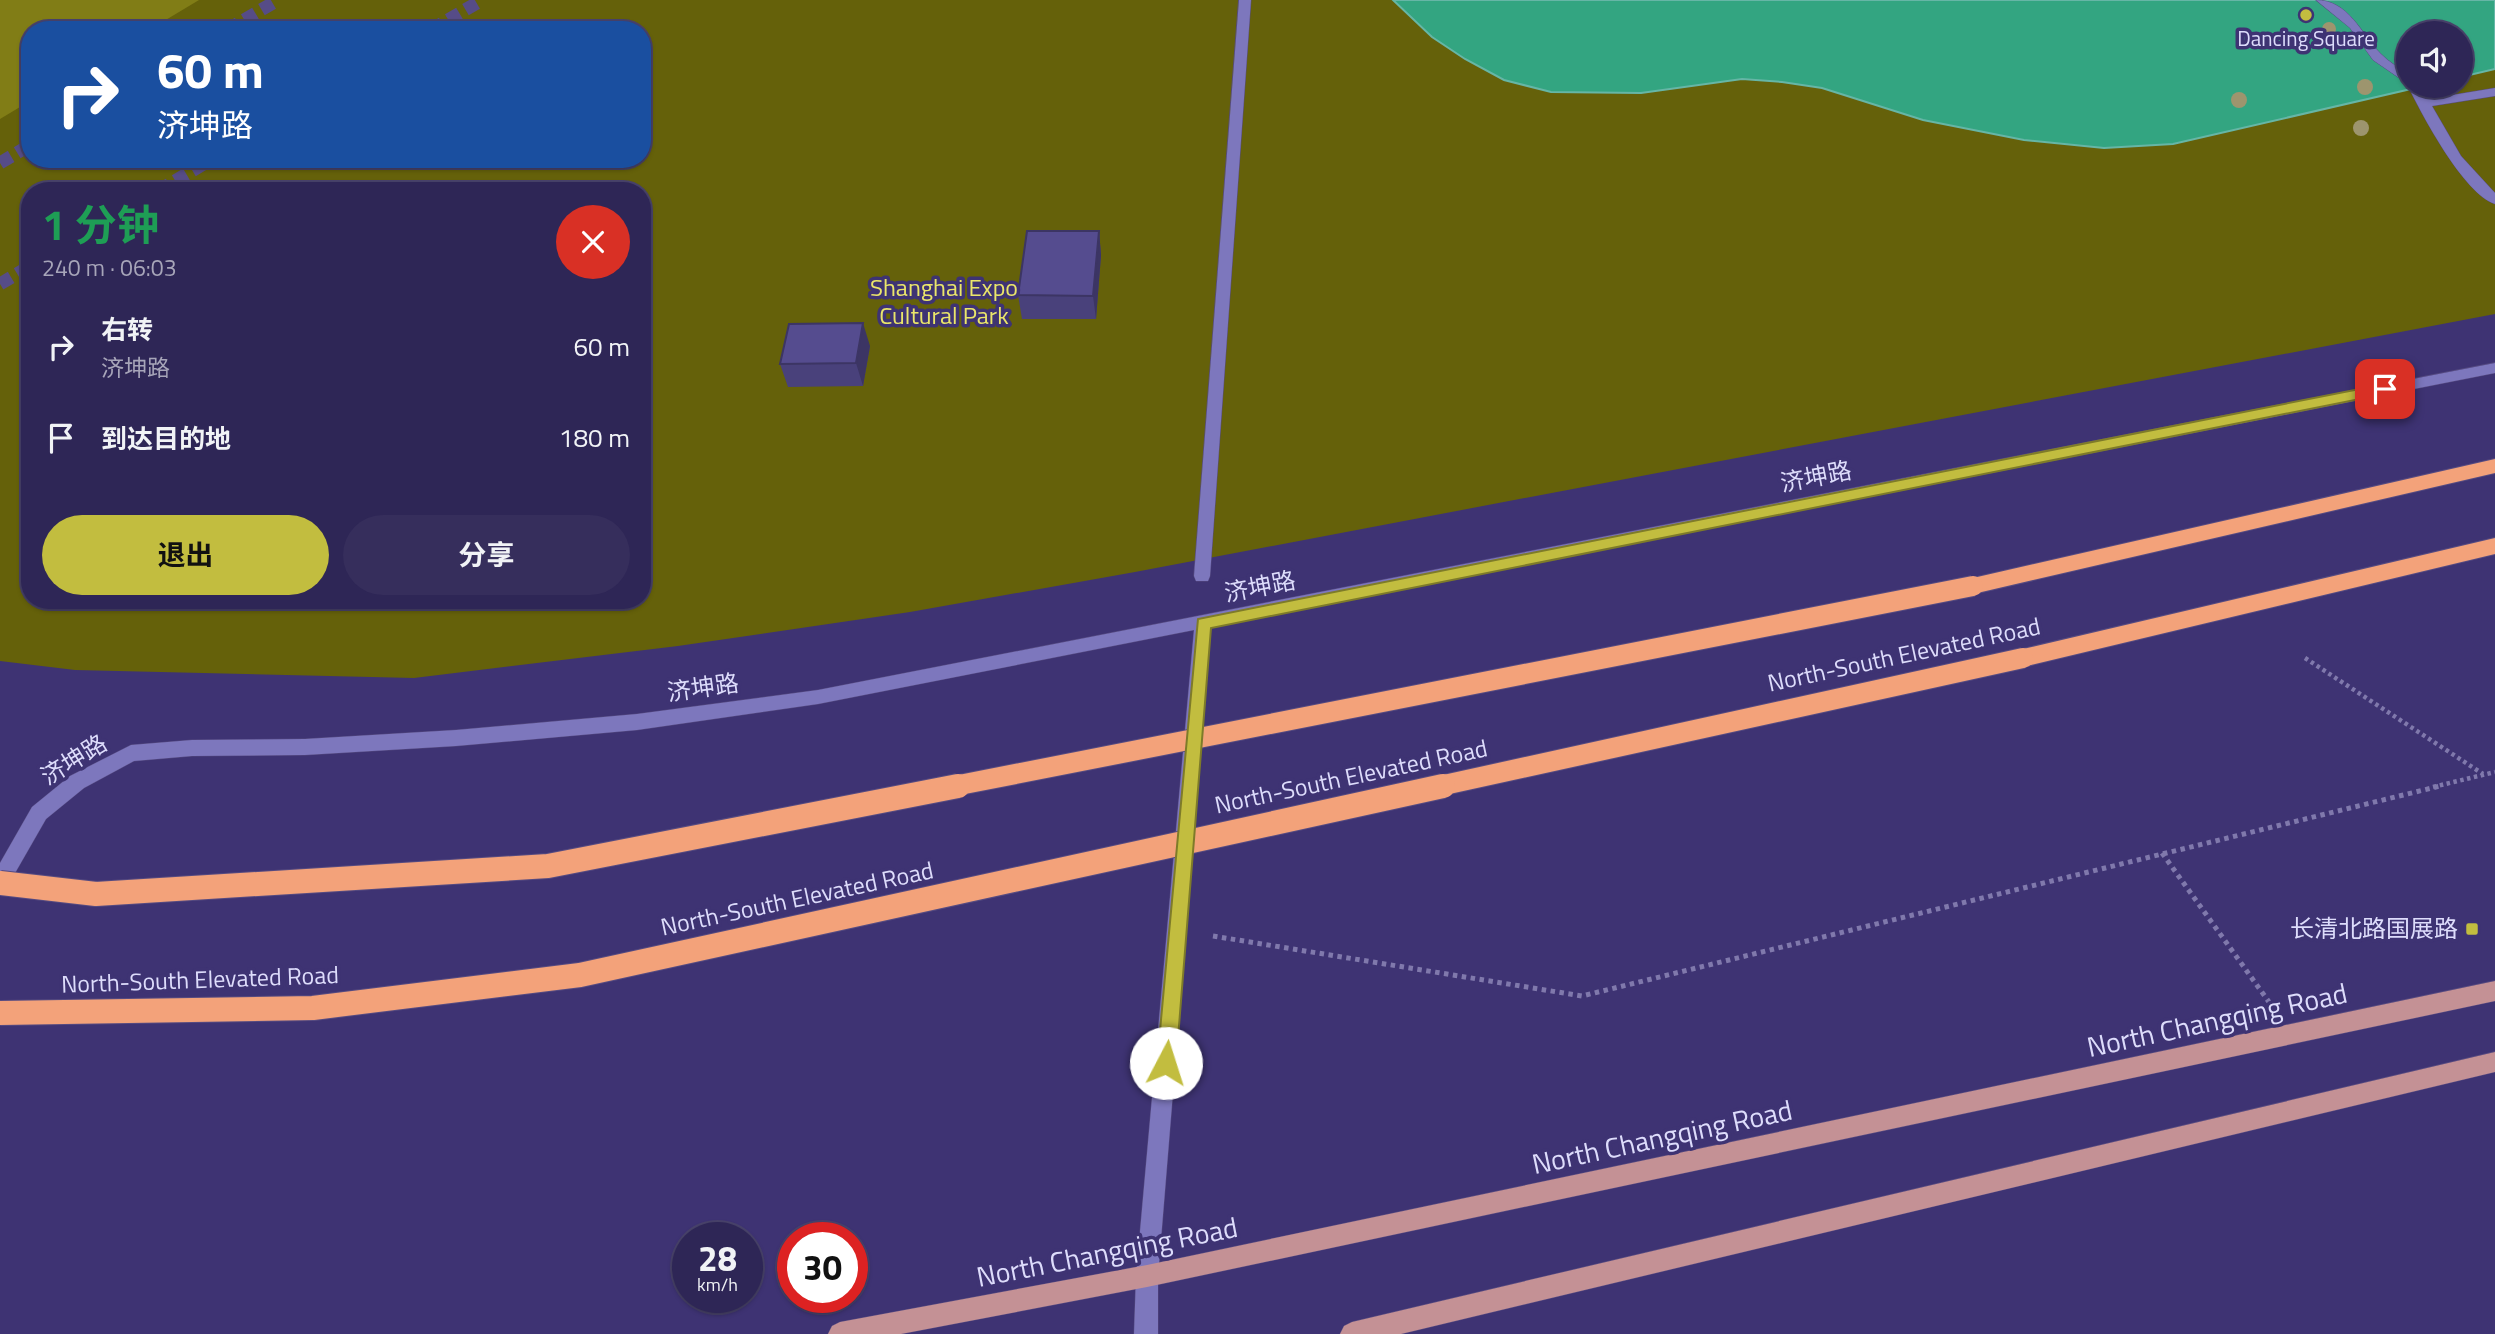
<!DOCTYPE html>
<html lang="zh">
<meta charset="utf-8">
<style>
body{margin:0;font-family:"Titillium Web","Noto Sans SC",sans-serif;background:#362e5c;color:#f1f3f6;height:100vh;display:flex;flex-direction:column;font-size:26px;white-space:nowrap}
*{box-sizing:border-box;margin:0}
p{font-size:23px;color:#a7a5b9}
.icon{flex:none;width:38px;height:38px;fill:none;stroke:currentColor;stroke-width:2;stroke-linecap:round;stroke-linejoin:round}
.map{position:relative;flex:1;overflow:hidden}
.panel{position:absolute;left:21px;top:182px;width:630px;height:427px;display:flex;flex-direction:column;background:#2e2656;border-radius:28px;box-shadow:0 2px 5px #0004,0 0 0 2px #49436c}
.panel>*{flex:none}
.hud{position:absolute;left:21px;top:21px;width:630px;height:147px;border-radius:28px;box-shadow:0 2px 5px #0004,0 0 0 2px #49436c;background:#1a4fa0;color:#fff;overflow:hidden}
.fabs{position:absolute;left:2396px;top:21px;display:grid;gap:14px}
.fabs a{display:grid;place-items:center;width:77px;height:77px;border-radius:50%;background:#2e2656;box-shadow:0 2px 5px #0004,0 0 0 2px #49436c;font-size:35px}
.speed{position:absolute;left:672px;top:1222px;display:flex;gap:14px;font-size:35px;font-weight:700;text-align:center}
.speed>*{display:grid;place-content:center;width:91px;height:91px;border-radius:50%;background:#2e2656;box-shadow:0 2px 5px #0004,0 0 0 2px #49436c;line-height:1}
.speed small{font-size:18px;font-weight:400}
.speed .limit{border:10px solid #d22;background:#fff;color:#111}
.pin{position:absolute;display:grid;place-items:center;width:60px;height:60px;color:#fff;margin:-30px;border-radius:14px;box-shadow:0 4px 10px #0006}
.me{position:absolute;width:77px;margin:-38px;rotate:5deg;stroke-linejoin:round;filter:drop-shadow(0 0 5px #0008)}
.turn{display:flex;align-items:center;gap:24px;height:147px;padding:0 21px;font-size:32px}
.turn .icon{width:91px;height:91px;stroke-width:2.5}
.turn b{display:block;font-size:49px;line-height:60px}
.round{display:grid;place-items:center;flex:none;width:74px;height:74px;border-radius:37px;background:#362e5c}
.headline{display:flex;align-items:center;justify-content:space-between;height:119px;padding:0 21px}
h1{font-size:42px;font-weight:700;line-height:52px;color:#1e9e55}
.primary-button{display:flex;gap:14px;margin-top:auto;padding:14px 21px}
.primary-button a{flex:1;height:80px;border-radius:42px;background:#c2bd3f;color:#111;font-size:28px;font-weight:700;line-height:80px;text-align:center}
.primary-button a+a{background:#362e5c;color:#f1f3f6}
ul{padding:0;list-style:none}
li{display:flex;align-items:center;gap:21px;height:91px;padding:0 21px}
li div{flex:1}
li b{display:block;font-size:26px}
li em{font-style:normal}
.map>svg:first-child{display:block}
.green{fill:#65610a;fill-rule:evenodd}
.forest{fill:#817d16}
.water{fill:#33a581;stroke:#66b6a6;stroke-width:2}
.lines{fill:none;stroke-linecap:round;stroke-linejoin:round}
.major-tunnel{stroke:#564c87;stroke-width:13;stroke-dasharray:13 7;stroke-linecap:butt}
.minor-casing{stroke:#564b81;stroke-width:1}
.major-casing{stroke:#564b81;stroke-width:1}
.highway-casing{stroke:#564b81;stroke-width:2}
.path-far1{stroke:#8079ac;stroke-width:4.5;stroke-dasharray:3.5 3.5;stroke-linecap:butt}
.path{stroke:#8079ac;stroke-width:5;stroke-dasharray:4.5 4.5;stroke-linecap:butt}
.minor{fill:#7d77bd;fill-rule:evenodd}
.major{fill:#c49195;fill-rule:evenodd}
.highway{fill:#f3a27a;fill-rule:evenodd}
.highway-bridge-far1-casing{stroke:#564b81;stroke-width:22;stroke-linecap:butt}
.highway-bridge-casing{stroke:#564b81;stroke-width:26;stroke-linecap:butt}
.highway-bridge-far1{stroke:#f3a27a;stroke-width:20}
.highway-bridge{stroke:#f3a27a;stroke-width:24}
.tree{fill:#9d956e}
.wall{fill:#49417b}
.shaded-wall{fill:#3c3564}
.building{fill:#554c8f;stroke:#3c3564;stroke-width:2}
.route{fill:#c2bd3f;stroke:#7e7b29;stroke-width:2}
.poi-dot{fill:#c2bd3f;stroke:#3e3373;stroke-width:2.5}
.labels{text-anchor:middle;stroke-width:7;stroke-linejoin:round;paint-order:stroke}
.far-poi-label{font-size:21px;fill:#dddcfb;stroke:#3e3373}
.park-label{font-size:24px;fill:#eae66a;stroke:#3e3373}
.street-label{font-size:24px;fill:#dddcfb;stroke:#3e3373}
.poi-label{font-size:24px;fill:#dddcfb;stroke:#3e3373;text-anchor:end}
.near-street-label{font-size:28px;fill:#dddcfb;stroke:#3e3373}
</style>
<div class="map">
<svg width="2495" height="1334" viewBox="0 0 2495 1334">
<rect width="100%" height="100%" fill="#3e3373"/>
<!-- green -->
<path class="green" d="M0,0H2495V314L1135,572L910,612L678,646L414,678L75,670L0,661ZM30,30H642V159H30ZM2408,33H2460V86H2408ZM30,191H642V600H30Z"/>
<!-- forest -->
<path class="forest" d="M0,0H199L149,30H30V101L0,119Z"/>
<!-- water -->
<path class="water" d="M1393,0H2495V69L2461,77L2460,33H2408V86H2424L2173,144L2104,148L2024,140L1923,120L1822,88L1782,82L1742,79L1641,93L1551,92L1504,80L1465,59L1432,37Z"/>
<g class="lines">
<!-- major-tunnel -->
<path class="major-tunnel" d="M227,30L278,0
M431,30L482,0
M0,163L30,145
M158,191L212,159
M0,284L30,266"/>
<defs>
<path id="minor" d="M1239,0H1251L1210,576L1208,581H1196L1194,576Z
M2316,0C2349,0 2361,34 2381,54C2389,62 2399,68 2408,74V84L2373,60L2350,28Z
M2408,86H2420L2428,99L2495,88V96L2432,106L2461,156L2495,193V204C2464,194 2422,115 2408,86Z
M2495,363V373L1211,627L1158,1276V1334H1134L1136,1276L1194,630L818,704L637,730L456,746L305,755L192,756L134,761L84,788L46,819L7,887L0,890V863L32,807L70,776L131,745L192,740L305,739L456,730L637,714L818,690Z"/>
<path id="major" d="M2495,981V1001L1147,1287L901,1334H828L832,1326L840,1322L1147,1265Z
M2495,1052V1072L1401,1334H1340L1344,1326L1352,1322Z"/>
<path id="highway" d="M2495,459V473L1973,594L1966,592L1963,586L1966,580L1973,578Z
M2495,538V554L2023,667L2016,664L2013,658L2016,652L2023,649Z"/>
</defs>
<!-- minor casing -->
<use href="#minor" class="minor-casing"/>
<!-- major casing -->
<use href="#major" class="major-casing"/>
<!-- highway casing -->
<use href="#highway" class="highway-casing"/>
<!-- path-far1 -->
<path class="path-far1" d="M2305,658L2483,774
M2433,787L2495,772"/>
<!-- path -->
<path class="path" d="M2162,853L2269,1002
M1213,936L1582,996L2440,786"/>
<!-- minor -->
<use href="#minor" class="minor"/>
<!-- major -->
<use href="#major" class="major"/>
<!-- highway -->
<use href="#highway" class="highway"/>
<defs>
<path id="highway-bridge-far1" d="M949,787L1973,586
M1435,787L2023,658"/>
<path id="highway-bridge" d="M0,883L96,894L548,866L958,786
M0,1013L313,1008L580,975L1443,786"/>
</defs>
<!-- highway-bridge-far1 casing -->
<use href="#highway-bridge-far1" class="highway-bridge-far1-casing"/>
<!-- highway-bridge casing -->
<use href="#highway-bridge" class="highway-bridge-casing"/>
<!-- highway-bridge-far1 -->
<use href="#highway-bridge-far1" class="highway-bridge-far1"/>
<!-- highway-bridge -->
<use href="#highway-bridge" class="highway-bridge"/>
</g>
<!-- trees -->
<g class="tree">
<circle cx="2329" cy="29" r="7"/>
<circle cx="2365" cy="87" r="8"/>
<circle cx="2239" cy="100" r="8"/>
<circle cx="2361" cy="128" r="8"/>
</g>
<!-- wall -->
<path class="wall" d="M1099,231L1101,255L1096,319H1022L1018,295Z
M870,346L863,386L788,387L780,364Z"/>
<!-- shaded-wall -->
<path class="shaded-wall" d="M1099,231L1101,255L1096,319L1093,296Z
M863,323L870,346L863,386L856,363Z"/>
<!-- building -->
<path class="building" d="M1027,231H1099L1093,296L1018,295Z
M863,323L856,363L780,364L789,324Z"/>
<!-- route -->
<path class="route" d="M2385,384L2390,386V393L1211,628L1176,1063L1173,1070L1166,1073L1159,1070L1157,1063L1198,619Z"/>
<!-- markers -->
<g class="poi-dot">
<circle cx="2306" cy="15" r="7"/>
<rect x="2465" y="922" width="14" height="14" rx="3.5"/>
</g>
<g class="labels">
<!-- far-poi labels -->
<g class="far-poi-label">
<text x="2306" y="46">Dancing Square</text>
</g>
<!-- park labels -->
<g class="park-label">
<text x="944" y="296">Shanghai Expo<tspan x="944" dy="28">Cultural Park</tspan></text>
</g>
<!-- street labels -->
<g class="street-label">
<text transform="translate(1816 477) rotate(-11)" y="8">济坤路</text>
<text transform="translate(1260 587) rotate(-11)" y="8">济坤路</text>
<text transform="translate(1904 655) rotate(-12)" y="8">North-South Elevated Road</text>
<text transform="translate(703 688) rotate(-8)" y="8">济坤路</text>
<text transform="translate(74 760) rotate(-32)" y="8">济坤路</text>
<text transform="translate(1351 777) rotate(-12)" y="8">North-South Elevated Road</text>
<text transform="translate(797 899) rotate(-12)" y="8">North-South Elevated Road</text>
<text transform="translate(200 980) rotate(-2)" y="8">North-South Elevated Road</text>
</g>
<!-- poi labels -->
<g class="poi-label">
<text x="2458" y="937">长清北路国展路</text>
</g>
<!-- near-street labels -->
<g class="near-street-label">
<text transform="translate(2217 1020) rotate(-12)" y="10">North Changqing Road</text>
<text transform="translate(1662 1137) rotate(-12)" y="10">North Changqing Road</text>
<text transform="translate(1107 1252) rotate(-11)" y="10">North Changqing Road</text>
</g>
</g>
</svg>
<div class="fabs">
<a><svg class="icon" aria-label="sound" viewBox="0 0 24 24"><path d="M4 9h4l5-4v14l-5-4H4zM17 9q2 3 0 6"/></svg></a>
</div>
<div class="speed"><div>28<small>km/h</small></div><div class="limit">30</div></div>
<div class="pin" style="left:2385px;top:389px;background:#d93025"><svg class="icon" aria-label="arrive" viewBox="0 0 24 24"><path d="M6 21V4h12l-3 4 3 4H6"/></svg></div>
<svg class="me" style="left:1166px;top:1063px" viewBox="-20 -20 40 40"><circle r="19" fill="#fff"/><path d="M0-13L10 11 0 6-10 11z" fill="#c2bd3f"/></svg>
<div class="hud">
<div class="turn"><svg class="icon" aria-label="right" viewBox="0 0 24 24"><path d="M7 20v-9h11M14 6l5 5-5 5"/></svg><div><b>60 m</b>济坤路</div></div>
</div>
<section class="panel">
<div class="headline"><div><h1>1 分钟</h1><p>240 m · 06:03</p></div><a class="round" style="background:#d93025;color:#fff"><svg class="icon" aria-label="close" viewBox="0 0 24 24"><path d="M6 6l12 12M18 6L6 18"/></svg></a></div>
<ul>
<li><svg class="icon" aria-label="right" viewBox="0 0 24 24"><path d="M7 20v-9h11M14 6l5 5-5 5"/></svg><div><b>右转</b><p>济坤路</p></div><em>60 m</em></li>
<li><svg class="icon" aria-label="arrive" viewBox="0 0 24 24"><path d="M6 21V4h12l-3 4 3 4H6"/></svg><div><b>到达目的地</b></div><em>180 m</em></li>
</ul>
<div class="primary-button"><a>退出</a><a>分享</a></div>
</section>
</div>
